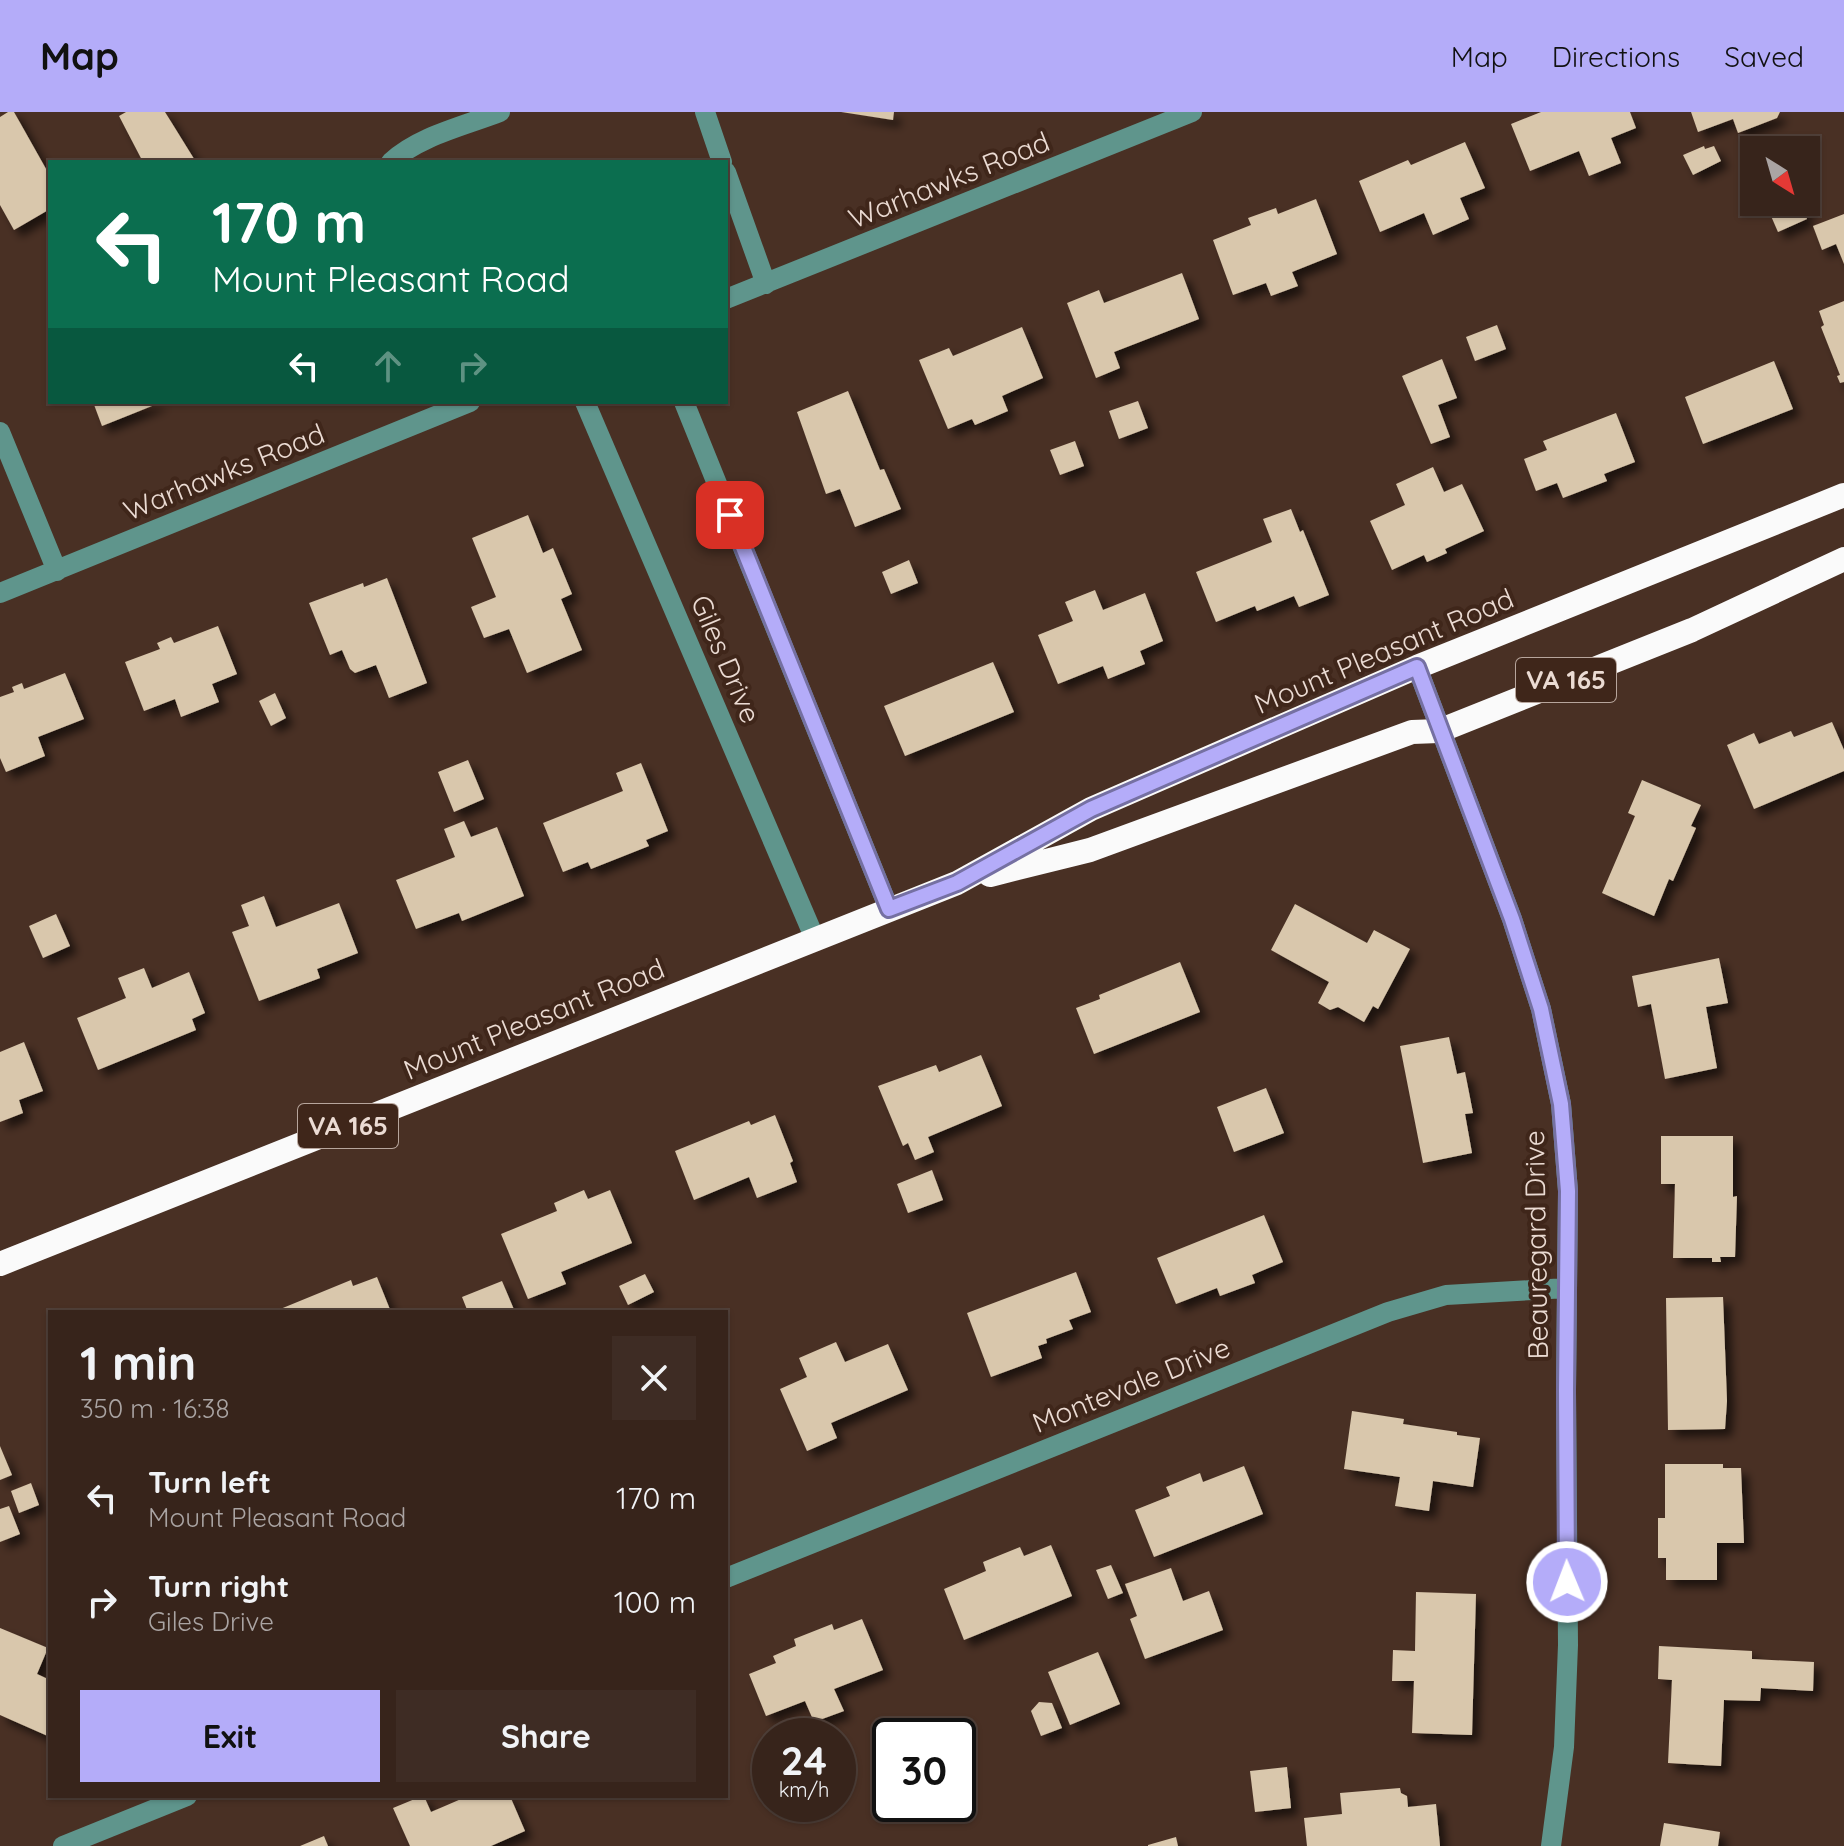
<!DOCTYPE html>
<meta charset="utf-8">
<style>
body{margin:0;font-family:Quicksand,sans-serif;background:#3e2c24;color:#f1f3f6;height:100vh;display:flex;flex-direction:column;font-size:30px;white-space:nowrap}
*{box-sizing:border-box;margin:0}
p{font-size:26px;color:#aaa4a3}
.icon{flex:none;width:44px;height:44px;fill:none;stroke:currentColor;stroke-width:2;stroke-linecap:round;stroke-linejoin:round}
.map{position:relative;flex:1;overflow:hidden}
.drawer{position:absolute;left:48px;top:1198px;width:680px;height:488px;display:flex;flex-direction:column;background:#37241b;border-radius:0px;box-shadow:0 2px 6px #0004,0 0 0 2px #51413a}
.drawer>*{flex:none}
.top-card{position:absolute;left:48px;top:48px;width:680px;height:244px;border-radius:0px;box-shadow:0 2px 6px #0004,0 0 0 2px #51413a;background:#0b6e4f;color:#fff;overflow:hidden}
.needle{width:52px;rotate:143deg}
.buttons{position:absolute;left:1740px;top:24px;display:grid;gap:16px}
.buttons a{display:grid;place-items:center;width:80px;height:80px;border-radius:0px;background:#37241b;box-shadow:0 2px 6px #0004,0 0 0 2px #51413a;font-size:40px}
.speed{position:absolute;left:752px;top:1606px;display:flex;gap:16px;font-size:40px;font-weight:700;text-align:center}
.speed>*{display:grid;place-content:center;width:104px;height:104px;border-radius:50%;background:#37241b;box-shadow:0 2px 6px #0004,0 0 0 2px #51413a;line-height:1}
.speed small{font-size:20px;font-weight:400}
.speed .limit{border:4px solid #111;border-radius:12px;background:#fff;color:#111}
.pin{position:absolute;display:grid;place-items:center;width:68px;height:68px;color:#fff;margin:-34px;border-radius:16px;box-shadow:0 4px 12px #0006}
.me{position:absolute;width:88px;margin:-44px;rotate:359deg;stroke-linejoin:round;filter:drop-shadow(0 0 6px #0008)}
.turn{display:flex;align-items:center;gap:28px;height:168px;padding:0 32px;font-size:36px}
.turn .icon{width:104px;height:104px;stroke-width:2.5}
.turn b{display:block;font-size:56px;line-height:68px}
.lanes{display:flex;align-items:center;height:76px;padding:0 32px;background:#0003;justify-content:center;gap:40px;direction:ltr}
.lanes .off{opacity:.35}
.round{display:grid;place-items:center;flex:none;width:84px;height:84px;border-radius:0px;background:#3e2c24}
.summary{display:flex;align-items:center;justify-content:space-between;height:136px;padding:0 32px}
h1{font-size:48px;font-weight:700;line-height:60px}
.cta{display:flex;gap:16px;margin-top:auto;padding:16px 32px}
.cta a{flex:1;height:92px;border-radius:0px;background:#b4acf9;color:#111;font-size:32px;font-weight:700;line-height:92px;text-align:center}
.cta a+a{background:#3e2c24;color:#f1f3f6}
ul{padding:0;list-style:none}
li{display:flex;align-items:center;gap:24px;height:104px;padding:0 32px}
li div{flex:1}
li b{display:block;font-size:30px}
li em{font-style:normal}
header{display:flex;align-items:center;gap:48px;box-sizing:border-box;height:112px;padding:0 40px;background:#b4acf9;color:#111}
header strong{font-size:38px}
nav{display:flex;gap:44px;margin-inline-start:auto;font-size:28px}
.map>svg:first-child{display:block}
.building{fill:#d9c7ac;filter:url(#shadow)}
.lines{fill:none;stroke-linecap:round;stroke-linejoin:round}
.minor{stroke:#5f958c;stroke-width:20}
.highway{stroke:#fafafa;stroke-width:24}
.route-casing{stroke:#7570a2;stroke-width:20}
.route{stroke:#b4acf9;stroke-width:14}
.labels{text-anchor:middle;stroke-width:8;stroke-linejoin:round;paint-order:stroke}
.shield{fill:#3f261a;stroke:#b7a59c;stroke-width:2}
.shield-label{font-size:26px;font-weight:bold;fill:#ebdbd3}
.street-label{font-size:28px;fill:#ebdbd3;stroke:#3f261a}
</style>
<header>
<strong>Map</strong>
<nav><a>Map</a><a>Directions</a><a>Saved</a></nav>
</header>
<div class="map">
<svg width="1844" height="1734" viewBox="0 0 1844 1734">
<defs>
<filter id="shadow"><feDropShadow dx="7" dy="7" stdDeviation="4" flood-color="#0009"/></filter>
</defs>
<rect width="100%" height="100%" fill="#493024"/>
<!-- building -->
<path class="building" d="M8,0H14L50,64V97L14,118L0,93V5Z
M126,0H165L196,50H143L119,4Z
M841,0H894L893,8Z
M1541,0H1630L1636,16L1611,26L1621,51L1589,64L1579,39L1530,59L1511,12Z
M1691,0H1780L1777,6L1738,21L1733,7L1698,20Z
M1465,30L1485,76L1460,86L1469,107L1433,123L1424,101L1380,120L1359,69L1408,48L1411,53Z
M1704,34L1705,37L1714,34L1721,49L1693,63L1683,43Z
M1316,87L1337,142L1292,160L1298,174L1271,184L1266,171L1233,183L1213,128L1251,113L1248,106L1276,96L1278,102Z
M1800,91L1807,107L1778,120L1771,104Z
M1844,102V152L1836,132L1822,138L1813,114Z
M1182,161L1199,207L1114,240L1120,256L1096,266L1067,191L1099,178L1104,191Z
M1844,189V270L1840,271L1837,264L1840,263L1821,215L1824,213L1819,199Z
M1497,213L1506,237L1475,249L1466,225Z
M1022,215L1043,266L1002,284L1008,299L975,313L972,307L948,317L919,248L949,236L953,244Z
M1442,247L1457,286L1438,293L1450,325L1431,332L1402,264Z
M1774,249L1793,297L1703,332L1685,285Z
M848,279L880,358L884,357L901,397L855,415L840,377L826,382L797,300Z
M1138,289L1148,316L1119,327L1109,299Z
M93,290H162L102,314Z
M1616,301L1635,350L1604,362L1607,369L1563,386L1557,371L1536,379L1524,347L1547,338L1543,329Z
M1075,329L1084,354L1060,363L1050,338Z
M1433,355L1444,380L1462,372L1484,419L1445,437L1447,441L1427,450L1424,443L1392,458L1370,409L1405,393L1396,372Z
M1291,397L1300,420L1303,418L1329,483L1299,495L1294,484L1257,499L1255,494L1216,510L1196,460L1272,430L1263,407Z
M528,403L543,441L553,436L572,482L561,487L582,538L527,561L509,517L484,526L471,495L496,485L472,426Z
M909,448L918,471L891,482L882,460Z
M387,466L427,571L389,586L376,553L355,561L350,557L342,538L330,543L309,491L363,471L364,475Z
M1095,478L1103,498L1145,481L1163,529L1140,539L1145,552L1108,567L1103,554L1058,572L1038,523L1073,509L1065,490Z
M218,514L237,562L212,572L219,590L181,605L175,587L144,599L125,550L160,537L157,531L171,525L174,531Z
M993,550L1014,600L905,644L884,594Z
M65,561L84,607L38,625L45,644L6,660L0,646V585L14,580L12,575L22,571L24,577Z
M275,581L286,606L271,614L259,589Z
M1832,610L1844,638V659L1754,697L1727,633L1754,621L1759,632L1791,619L1794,625Z
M468,648L484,687L454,700L438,660Z
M641,651L668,719L646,728L649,734L591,757L588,750L563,760L543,711L623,679L616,661Z
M1642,668L1701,693L1691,714L1696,716L1673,769L1669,767L1654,804L1602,781L1635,704L1628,701Z
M464,709L471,725L497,715L524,784L462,809L459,801L416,817L396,768L455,745L444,717Z
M264,784L276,815L339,791L358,841L317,857L320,866L259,889L232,820L249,814L241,793Z
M1295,792L1367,831L1374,818L1410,837L1378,897L1373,894L1364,910L1338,895L1330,898L1318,891L1329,870L1271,838Z
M56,802L70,834L43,846L29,814Z
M1719,846L1728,891L1706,895L1717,956L1665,967L1651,892L1638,895L1632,864Z
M1180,850L1200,900L1094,942L1076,896L1100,887L1099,883Z
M144,856L152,876L189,860L205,901L192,907L196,918L98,958L77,906L126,886L118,866Z
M1449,925L1457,962L1465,960L1473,1001L1465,1002L1472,1041L1423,1051L1400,934Z
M24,930L43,979L19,988L23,1001L0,1010V940Z
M981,943L1002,994L928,1025L934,1040L915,1048L908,1031L903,1034L878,974L936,953L939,960Z
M1266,976L1284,1021L1234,1040L1217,995Z
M775,1003L793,1049L790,1051L797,1070L757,1086L749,1065L694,1088L675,1039L749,1009L751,1013Z
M1661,1024H1733V1085L1737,1084L1735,1145H1720L1721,1150H1712V1146H1673L1675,1072H1661Z
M932,1058L943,1088L908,1101L897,1072Z
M584,1078L588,1087L610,1078L632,1131L561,1160L566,1172L528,1187L501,1122L557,1099L554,1091Z
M1264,1103L1283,1150L1252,1163L1255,1171L1220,1184L1217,1176L1176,1192L1157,1146Z
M1076,1160L1091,1200L1069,1208L1073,1217L1046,1227L1047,1231L1038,1234L1042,1246L991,1265L967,1201Z
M645,1162L654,1180L628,1193L619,1174Z
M377,1165L391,1200H273L351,1168L353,1174Z
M502,1169L515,1200H468L462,1185Z
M1723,1185L1727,1289L1725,1317L1668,1318L1666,1186Z
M836,1230L845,1250L888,1232L908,1278L831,1311L837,1326L807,1339L780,1277L807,1265L799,1246Z
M1352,1299L1404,1307L1403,1312L1457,1320V1323L1480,1326L1473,1375L1433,1369L1429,1399L1395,1394L1400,1365L1344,1357Z
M0,1334L12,1363L0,1368Z
M1665,1352H1723V1356H1741L1744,1431H1717V1468H1666V1446H1658V1406H1665Z
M1244,1354L1263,1402L1154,1445L1135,1398L1170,1384L1166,1375L1200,1361L1203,1370Z
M31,1371L39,1393L19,1401L11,1379Z
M9,1394L20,1422L0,1430V1397Z
M1051,1433L1072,1484L964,1528L944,1477L986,1459L983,1450L1020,1435L1024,1444Z
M1111,1453L1123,1481L1108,1487L1096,1458Z
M1171,1456L1183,1489L1209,1479L1223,1518L1145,1547L1130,1507L1137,1504L1125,1472Z
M1416,1480L1476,1482L1472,1623L1412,1621L1414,1569H1392L1393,1538L1415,1539Z
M862,1507L883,1558L834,1577L844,1599L814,1610L805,1589L766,1604L749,1562L776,1551L773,1544L796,1534L794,1527L832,1512L834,1518Z
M0,1516L48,1536L37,1562L50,1568V1625L0,1603Z
M1659,1534L1752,1539V1547L1814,1550L1813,1579L1761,1576L1760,1589L1724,1588L1721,1654L1668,1651L1672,1568L1658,1567Z
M1098,1540L1120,1592L1070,1613L1048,1560Z
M1039,1590L1052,1591L1062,1616L1041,1624L1031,1599Z
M1287,1655L1291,1696L1255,1700L1250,1659Z
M1400,1676L1401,1681L1407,1684L1408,1695L1436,1692L1440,1734H1307L1304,1706L1342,1702L1340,1681Z
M422,1684H424L431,1700L468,1684H510L525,1719L491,1734H410L393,1696Z
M1664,1711L1720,1720L1718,1734H1660Z
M324,1724L328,1734H300Z
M1176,1725L1178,1734H1148V1733Z"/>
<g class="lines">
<!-- minor -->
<path class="minor" d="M705,0L722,50
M391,50C419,24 464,14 500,0
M726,60L766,172
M726,187L1192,0
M585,290L815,827
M684,290L889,797
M0,320L57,459
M0,481L470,290
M1417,555L1512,807L1541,897L1561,992L1568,1079L1566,1279L1568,1533L1564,1635L1551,1734
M726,1466L1388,1200L1446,1183L1567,1176
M63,1734L187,1684"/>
<!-- highway -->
<path class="highway" d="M990,763L1090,738L1412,620L1439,619L1692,518L1844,447
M0,1152L957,771L1091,697L1417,555L1844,383"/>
</g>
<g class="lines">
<defs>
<path id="route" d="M730,403L889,797L957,771L1091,697L1417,555L1512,807L1541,897L1561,992L1568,1079L1566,1279L1567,1470"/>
</defs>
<!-- route casing -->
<use href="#route" class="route-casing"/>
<!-- route -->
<use href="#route" class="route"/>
</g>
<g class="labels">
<!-- shield labels -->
<g class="shield">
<rect x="1516" y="546" width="100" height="44" rx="6"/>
<rect x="298" y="992" width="100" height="44" rx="6"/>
</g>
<g class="shield-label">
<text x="1566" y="577">VA 165</text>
<text x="348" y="1023">VA 165</text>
</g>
<!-- street labels -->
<g class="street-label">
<text transform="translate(949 68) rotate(-22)" y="10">Warhawks Road</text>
<text transform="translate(224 360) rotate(-22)" y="10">Warhawks Road</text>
<text transform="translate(1384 539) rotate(-23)" y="10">Mount Pleasant Road</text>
<text transform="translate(726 547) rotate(67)" y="10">Giles Drive</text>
<text transform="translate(534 907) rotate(-22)" y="10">Mount Pleasant Road</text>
<text transform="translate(1536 1133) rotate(-91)" y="10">Beauregard Drive</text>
<text transform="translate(1131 1273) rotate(-22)" y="10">Montevale Drive</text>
</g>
</g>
</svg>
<div class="buttons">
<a><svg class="needle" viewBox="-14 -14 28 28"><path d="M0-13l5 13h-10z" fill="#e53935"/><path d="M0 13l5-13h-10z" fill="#aaa4a3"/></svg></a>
</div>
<div class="speed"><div>24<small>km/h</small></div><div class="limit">30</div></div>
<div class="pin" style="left:730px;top:403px;background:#d93025"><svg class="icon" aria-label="arrive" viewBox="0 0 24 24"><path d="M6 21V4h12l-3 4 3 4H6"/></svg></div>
<svg class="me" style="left:1567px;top:1470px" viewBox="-20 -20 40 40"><circle r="17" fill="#b4acf9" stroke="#fff" stroke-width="3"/><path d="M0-11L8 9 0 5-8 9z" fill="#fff"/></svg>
<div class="top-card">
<div class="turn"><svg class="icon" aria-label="left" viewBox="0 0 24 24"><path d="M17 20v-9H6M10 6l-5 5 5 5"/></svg><div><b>170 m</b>Mount Pleasant Road</div></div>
<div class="lanes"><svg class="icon" aria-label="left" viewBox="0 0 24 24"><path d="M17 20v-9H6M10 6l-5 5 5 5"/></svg><svg class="icon off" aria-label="ahead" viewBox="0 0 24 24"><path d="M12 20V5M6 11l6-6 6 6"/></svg><svg class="icon off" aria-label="right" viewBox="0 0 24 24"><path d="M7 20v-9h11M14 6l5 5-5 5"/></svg></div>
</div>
<section class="drawer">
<div class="summary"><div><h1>1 min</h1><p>350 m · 16:38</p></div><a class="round"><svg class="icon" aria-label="close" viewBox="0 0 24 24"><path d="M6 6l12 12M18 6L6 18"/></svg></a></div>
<ul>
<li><svg class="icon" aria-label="left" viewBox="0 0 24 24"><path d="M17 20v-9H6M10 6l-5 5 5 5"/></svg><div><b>Turn left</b><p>Mount Pleasant Road</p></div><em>170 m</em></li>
<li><svg class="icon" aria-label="right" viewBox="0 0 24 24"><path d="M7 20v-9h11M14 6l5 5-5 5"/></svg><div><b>Turn right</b><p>Giles Drive</p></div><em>100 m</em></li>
</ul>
<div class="cta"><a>Exit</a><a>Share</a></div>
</section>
</div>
